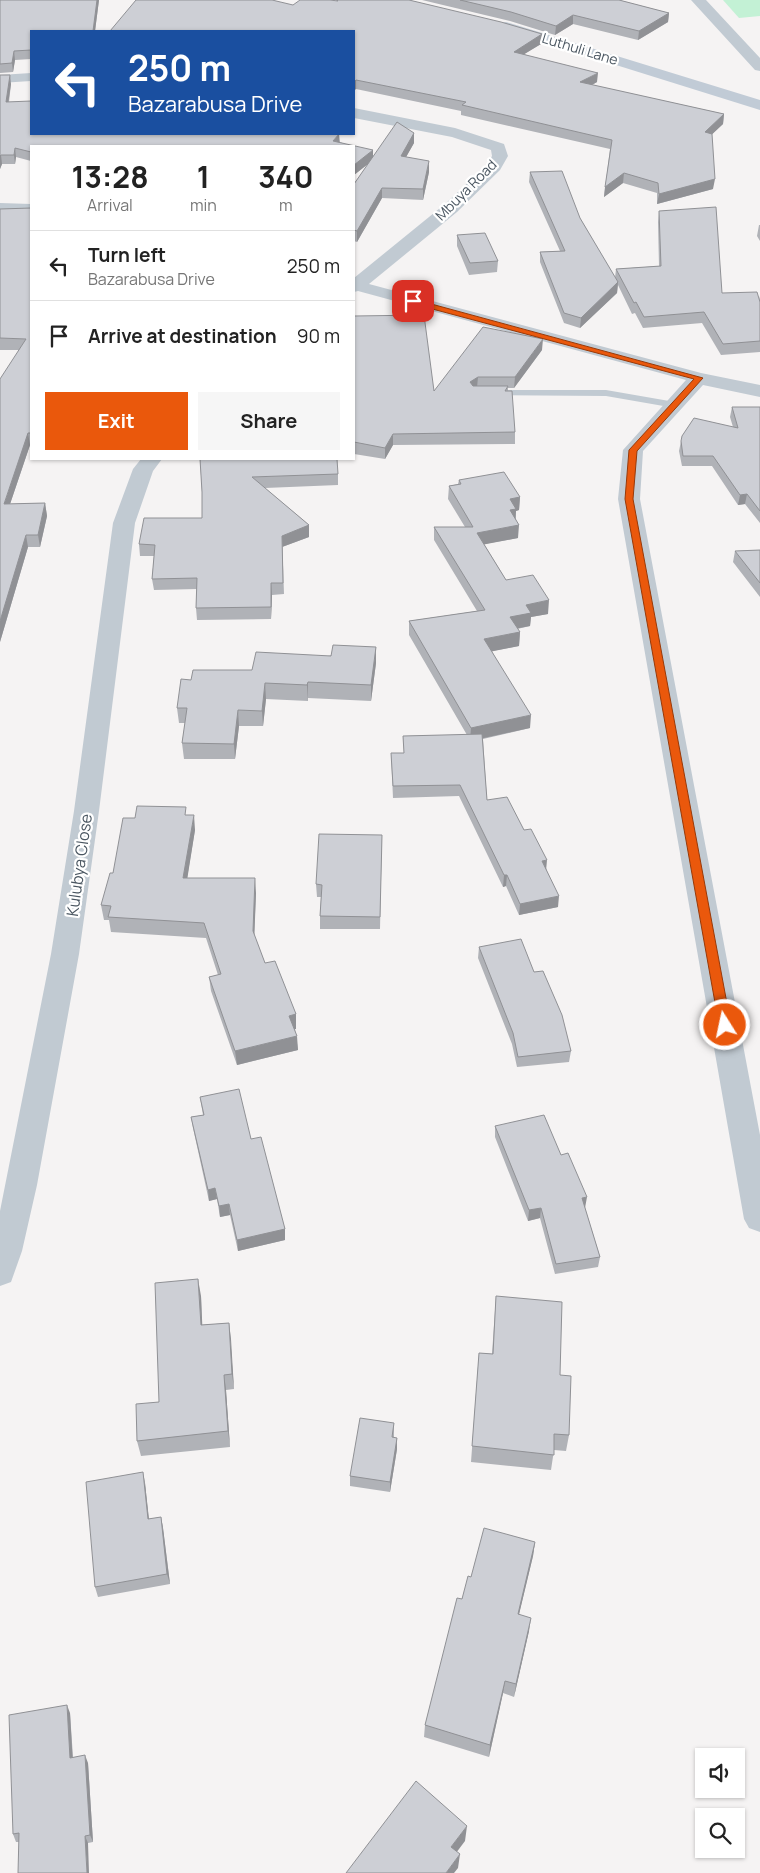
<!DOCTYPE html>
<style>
body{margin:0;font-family:Manrope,sans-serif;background:#f6f6f6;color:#222;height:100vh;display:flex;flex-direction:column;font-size:19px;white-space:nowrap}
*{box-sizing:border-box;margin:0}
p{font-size:16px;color:#767676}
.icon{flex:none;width:28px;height:28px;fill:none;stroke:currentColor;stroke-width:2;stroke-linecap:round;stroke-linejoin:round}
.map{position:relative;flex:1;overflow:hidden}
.sheet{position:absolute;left:30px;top:145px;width:325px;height:315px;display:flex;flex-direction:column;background:#fff;border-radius:0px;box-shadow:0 1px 4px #0004}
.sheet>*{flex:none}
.guide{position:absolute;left:30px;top:30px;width:325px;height:105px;border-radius:0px;box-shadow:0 1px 4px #0004;background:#1a4fa0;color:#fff;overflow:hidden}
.fabs{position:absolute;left:695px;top:1748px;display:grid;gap:10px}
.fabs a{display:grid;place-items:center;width:50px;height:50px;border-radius:0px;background:#fff;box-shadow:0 1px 4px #0004;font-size:25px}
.pin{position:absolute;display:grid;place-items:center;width:42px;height:42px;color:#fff;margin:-21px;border-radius:10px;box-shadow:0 2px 8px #0006}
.me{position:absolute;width:55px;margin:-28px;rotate:350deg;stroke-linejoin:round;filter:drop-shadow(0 0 4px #0008)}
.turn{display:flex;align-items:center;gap:18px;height:105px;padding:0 15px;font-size:22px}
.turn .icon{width:65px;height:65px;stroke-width:2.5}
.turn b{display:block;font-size:35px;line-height:42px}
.eta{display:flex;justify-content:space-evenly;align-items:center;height:85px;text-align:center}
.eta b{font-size:30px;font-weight:700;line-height:35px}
.action{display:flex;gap:10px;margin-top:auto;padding:10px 15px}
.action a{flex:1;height:58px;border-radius:0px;background:#ea580c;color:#fff;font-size:20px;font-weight:700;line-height:58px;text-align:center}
.action a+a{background:#f6f6f6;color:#222}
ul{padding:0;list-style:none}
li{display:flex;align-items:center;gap:15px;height:70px;padding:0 15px;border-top:1px solid #e0e0e0}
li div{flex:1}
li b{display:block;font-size:19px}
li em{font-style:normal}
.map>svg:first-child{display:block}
.green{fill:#c3f1d5}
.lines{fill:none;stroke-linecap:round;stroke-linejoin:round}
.lane{fill:#c1cad2;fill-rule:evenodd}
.street{fill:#c1cad2;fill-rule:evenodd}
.secondary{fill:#c1cbd6;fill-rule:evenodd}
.wall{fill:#b0b2b7}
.shaded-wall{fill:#909195}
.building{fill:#cdcfd5;stroke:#909195}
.route{fill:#ea580c;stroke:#983908}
.labels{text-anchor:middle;stroke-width:4.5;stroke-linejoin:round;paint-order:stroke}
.far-street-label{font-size:14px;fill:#4a5661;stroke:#fff}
.street-label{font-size:16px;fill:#4a5661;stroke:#fff}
</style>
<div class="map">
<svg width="760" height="1873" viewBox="0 0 760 1873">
<rect width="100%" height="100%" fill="#f5f3f3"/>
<!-- green -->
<path class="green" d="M723,0H760V16L739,18Z"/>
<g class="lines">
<!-- lane -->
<path class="lane" d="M491,390H606L675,402L681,405L675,408L606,396L487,395L485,393L487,391Z"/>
<!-- street -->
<path class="street" d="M691,0H706L760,58V71L755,70Z
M31,73V81L0,83V75Z
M354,108L455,128L504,144L508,156L500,170L457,212L369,284L701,373L760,385V397L703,385L643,451L640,499L760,1135V1232L749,1228L744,1219L618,499L623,450L686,380L358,291L354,292V278L445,204L487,165L492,156L491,150L452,137L354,118Z
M0,203L31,204V214L0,213Z
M141,459H162L153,471L135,523L99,811L79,954L37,1185L22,1251L11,1282L0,1286V1211L51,954L74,811L113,523L133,469Z"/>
<!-- secondary -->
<path class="secondary" d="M506,22L760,100V110L501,29L499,26L501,23Z"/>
</g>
<!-- wall -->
<path class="wall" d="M0,0H99L95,31H31V59L15,60L13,72L0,73Z
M336,0H409L542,34L541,44L524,54L597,82L592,85L724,114L723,124L712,134L713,189L657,204V193L623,183L604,197L610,149L461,115V111L356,89L354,31L293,5L336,1Z
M422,0H619L669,13L668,22L638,40L573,24L555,35L510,21Z
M0,75L11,84L9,102L340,142L373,156L414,133V143L406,157L429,172L423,200L382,198L357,242L354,241V184L368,164L354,175L31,146V161L16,157L15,164H2L0,169Z
M530,172L580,218L615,278L616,269L659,266L658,222L659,211L722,293L759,300L760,296V352L721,355L702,323L643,328L635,313L632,314L618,285L617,293L580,328L564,323L540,262V252L560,251L529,182Z
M31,208V445H30L10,504L45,503L47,516L40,547H28L0,642L18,350H0V209Z
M759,225H760V241L757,236Z
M457,235L498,261L497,272L469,275L457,246Z
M354,316L434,391L542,350L514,388H508V391L515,432V444L393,445L385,459L354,454Z
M732,407H760V523L745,504L738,505L712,466H682L679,451L681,441L733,427L730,417Z
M200,459L338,474V485L265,488L309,525V537L282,547L284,594L272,595L271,619L197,620L196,608L197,589L154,590L152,579L154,556H140L139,544L202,518V492Z
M459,480L520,497L519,510L516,511V519L518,538L484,544L506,580L548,614L531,617L530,626L517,629L520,632L519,646L492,651L530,728L483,739L487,800L524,830L546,868L558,907L519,915L506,886L503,887L459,796L393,798L391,753H404L403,736L467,735L409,635V621L477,611L434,540V527H465L448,499L449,486L458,484Z
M760,550V597L733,562L735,551Z
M376,647V663L371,701L308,698V701L266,699L263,726H239L235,759H184L182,743L185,723H179L177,708L191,680L252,670Z
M187,815L195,830L187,878L256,893L254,935L265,963L296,1014V1029H295L298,1050L237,1065L211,991L209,977L218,975L206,938L111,932L109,920H104L101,905L113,873L135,818Z
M382,835L380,929H320V916L321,897H317L316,884Z
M479,947L534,972L571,1051L569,1062L517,1067L512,1044L478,958Z
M200,1097L251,1139L285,1229V1240L238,1251L230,1215L220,1217L217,1199L209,1201L193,1128L191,1117L203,1115Z
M495,1126L561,1155L585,1208L600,1257L598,1267L555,1274L540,1218L528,1221L495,1137Z
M201,1296L202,1325L229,1323L234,1389L226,1390L230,1447L141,1456L137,1441L159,1402Z
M496,1296L560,1375L569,1435L566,1451L554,1450L551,1470L471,1462L479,1353L492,1354Z
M394,1423V1438H397V1449L390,1492L350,1486V1476Z
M145,1483L149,1519L161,1517L163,1528L170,1584L98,1597L95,1587Z
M535,1542L533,1556L519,1614L529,1631L514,1697L503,1693L489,1757L424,1737L425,1725L462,1599L471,1577Z
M70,1713L73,1757L88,1763L93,1842L88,1843L16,1842L13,1834Z"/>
<!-- shaded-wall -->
<path class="shaded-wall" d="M97,0H99L95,31H93Z
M669,13L668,22L638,40L639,31Z
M573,15V24L555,35L556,26Z
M542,34L541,44L513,61L514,52Z
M14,51L15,60L13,72L12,63Z
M598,73L597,82L579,92L580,82Z
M10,75L11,84L7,111L6,102Z
M356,80V89L354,91V82Z
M724,114L723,124L704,142L705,132Z
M414,133V143L401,166V156Z
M339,134L340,144L333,141Z
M15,148L16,157L15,164L14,155Z
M373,150V160L354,175V165Z
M1,155L2,164L0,169V156Z
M429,161V172L423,200V189Z
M624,173L623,183L604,197L605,187Z
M715,179L713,189L657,204L659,194Z
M382,188V198L357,242V231Z
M618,282L617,293L580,328L581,318Z
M543,339L542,350L514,388L515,377Z
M478,377L477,388L469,393L470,382Z
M28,433L30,445L6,516L4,504Z
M393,434V445L385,459V448Z
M747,494L745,504L738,505L740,495Z
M520,497L519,510L516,511L515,522L509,523L510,499Z
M45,503L47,516L40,547L38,535Z
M309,525V537L282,547L284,594L282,536Z
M519,525L518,538L476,546L477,533Z
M26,535L28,547L0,642V621Z
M271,583L272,595L271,619Z
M549,600L548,614L531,617L530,626L509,630L510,617L526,605Z
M520,632L519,646L484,653V639Z
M376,647V663L371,701V685Z
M308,682V701L307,685Z
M265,683L266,699L263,726L262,711Z
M238,710L239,726L235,759L234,744Z
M531,715L530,728L470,741L471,728Z
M194,815L195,830L185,893L183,878Z
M547,860L546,871L542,861Z
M504,875H507L506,886L503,887Z
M255,878L256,893L254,945L253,931Z
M559,896L558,907L519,915L520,904Z
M296,1014V1029L290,1030L289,1016Z
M297,1036L298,1050L237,1065L235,1051Z
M215,1188L217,1199L209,1201L208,1190Z
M587,1197L585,1208L580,1209L582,1198Z
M229,1204L230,1215L220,1217L219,1206Z
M541,1208L540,1218L528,1221L529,1210Z
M285,1229V1240L238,1251L237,1240Z
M198,1279L201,1296L203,1341L201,1325Z
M229,1323L231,1339L234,1389L232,1374Z
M224,1375L226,1390L230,1447L228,1431Z
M397,1438V1449L390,1492V1482Z
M143,1472L145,1483L150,1530L148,1519Z
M161,1517L163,1528L170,1584L167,1574Z
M535,1542L533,1556L516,1627L518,1614Z
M531,1618L529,1631L514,1697L516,1684Z
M505,1681L503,1693L489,1757L490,1745Z
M67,1705L70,1713L73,1766L70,1758Z
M85,1755L88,1763L93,1842L90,1835Z
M467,1826L465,1841L450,1861L451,1847Z
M85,1836L88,1843L89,1873H87Z
M460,1854L458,1868L454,1873H446Z"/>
<!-- building -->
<path class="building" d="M0,0H97L93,31H31V50L14,51L12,63L0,64Z
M136,0H272L293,5L300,0H330L338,1L337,0H409L501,22L542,34L514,52L598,73L580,82L724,114L705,132L712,134L715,179L659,194L658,183L624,173L605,187L612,140L462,105L466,102L356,80L354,82V31H110Z
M460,0H619L669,13L639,31L573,15L556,26L511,12Z
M0,75H10L6,102L31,101V134H339L333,141L373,150L354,165V146H31V152L15,148L14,155H1L0,156Z
M397,122L414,133L401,156L429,161L423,189L382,188L357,231L354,230V184Z
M562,171L580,218L618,282L581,318L564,313L540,252L565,251L530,172Z
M716,207L722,293L757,292L760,302V341L723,344L704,312L644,317L636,302L634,303L616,269L661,266L659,211Z
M31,208V433H28L4,504L45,503L38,535H26L0,621V379L26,339L0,338V209Z
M485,233L498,261L470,263L457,235Z
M424,315L434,391L483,327L543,339L515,377H478L470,382L473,386H508L505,391H512L515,432L393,434L385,448L354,442V316Z
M732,407H760V511L747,494L740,495L713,456H683L681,441L682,436L694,418L738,428Z
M200,459H337L338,474L252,477L309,525L282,536L283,583H271V607L196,608L197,578L152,579L155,545L139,544L144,518H202V492Z
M504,472L520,497L510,499L516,509L510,510L519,525L477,533L506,580L533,575L549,600L526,605L531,613L510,617L520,632L484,639L531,715L471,728L409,621L485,610L434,527H473L449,486L461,484L459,480Z
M760,550V583L735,551Z
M333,645L376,647L371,685L308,682L307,685L265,683L262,711L238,710L234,744L182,743L187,708H177L181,679L191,680L193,670H252L256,652L331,656Z
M482,734L487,800L507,797L524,830L531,829L547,860L542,861L559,896L520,904L507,875H504L460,785L393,786L391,753H404L403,736Z
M137,806L186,807L185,815H194L183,878H255L253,931L265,963L275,961L296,1014L289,1016L297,1036L235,1051L209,977L221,974L204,923L108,917L111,906L101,905L110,873H113L123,818H135Z
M319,834L382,835L380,917L320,916L322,885L316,884Z
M521,939L534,972L543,971L562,1015L571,1051L518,1057L513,1033L479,947Z
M239,1089L251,1139L261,1137L285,1229L237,1240L229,1204L219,1206L215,1188L208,1190L191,1117L204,1115L200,1097Z
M544,1115L561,1155L568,1153L587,1197L582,1198L600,1257L556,1264L541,1208L529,1210L495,1126Z
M198,1279L201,1325L229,1323L232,1374L224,1375L228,1431L137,1441L136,1404L159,1402L155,1283Z
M496,1296L562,1302L560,1375L571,1376L569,1435L554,1434V1455L472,1446L479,1353L493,1354Z
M360,1418L394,1423L392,1437L397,1438L390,1482L350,1476Z
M143,1472L148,1519L161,1517L167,1574L95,1587L86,1482Z
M484,1528L535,1542L518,1614L531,1618L516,1684L505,1681L490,1745L425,1725L457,1598L462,1599L468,1576L471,1577Z
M67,1705L70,1758L85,1755L90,1835L85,1836L87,1873H18L19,1833L13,1834L9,1715Z
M416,1781L467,1826L451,1847L460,1854L446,1873H346Z"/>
<!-- route -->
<path class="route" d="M413,299L703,378L637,451L633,499L731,1025L729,1028H720L719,1025L625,499L629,450L694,379L410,303L409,301Z"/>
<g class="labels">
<!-- far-street labels -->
<g class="far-street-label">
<text transform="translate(580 49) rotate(17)" y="5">Luthuli Lane</text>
<text transform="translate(466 190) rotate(-45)" y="5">Mbuya Road</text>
</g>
<!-- street labels -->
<g class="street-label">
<text transform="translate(79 865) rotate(-82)" y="6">Kulubya Close</text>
</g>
</g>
</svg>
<div class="fabs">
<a><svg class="icon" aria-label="sound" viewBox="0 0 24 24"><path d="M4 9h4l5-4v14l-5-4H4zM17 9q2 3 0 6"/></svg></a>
<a><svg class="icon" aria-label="search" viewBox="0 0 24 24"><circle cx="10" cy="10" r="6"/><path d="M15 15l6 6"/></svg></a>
</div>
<div class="pin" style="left:413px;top:301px;background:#d93025"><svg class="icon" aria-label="arrive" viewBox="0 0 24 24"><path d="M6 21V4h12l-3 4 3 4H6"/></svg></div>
<svg class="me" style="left:725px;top:1025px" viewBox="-20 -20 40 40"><circle r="17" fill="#ea580c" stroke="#fff" stroke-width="3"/><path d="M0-11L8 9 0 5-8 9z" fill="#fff"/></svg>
<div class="guide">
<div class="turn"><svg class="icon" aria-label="left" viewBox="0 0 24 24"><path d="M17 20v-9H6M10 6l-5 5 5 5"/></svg><div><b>250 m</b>Bazarabusa Drive</div></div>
</div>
<section class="sheet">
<div class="eta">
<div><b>13:28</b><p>Arrival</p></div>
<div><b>1</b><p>min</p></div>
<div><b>340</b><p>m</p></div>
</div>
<ul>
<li><svg class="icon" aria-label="left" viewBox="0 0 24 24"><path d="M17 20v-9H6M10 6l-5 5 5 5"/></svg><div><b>Turn left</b><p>Bazarabusa Drive</p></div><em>250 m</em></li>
<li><svg class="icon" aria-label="arrive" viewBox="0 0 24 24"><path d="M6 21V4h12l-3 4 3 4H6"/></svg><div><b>Arrive at destination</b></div><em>90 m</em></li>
</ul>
<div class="action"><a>Exit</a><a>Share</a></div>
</section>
</div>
